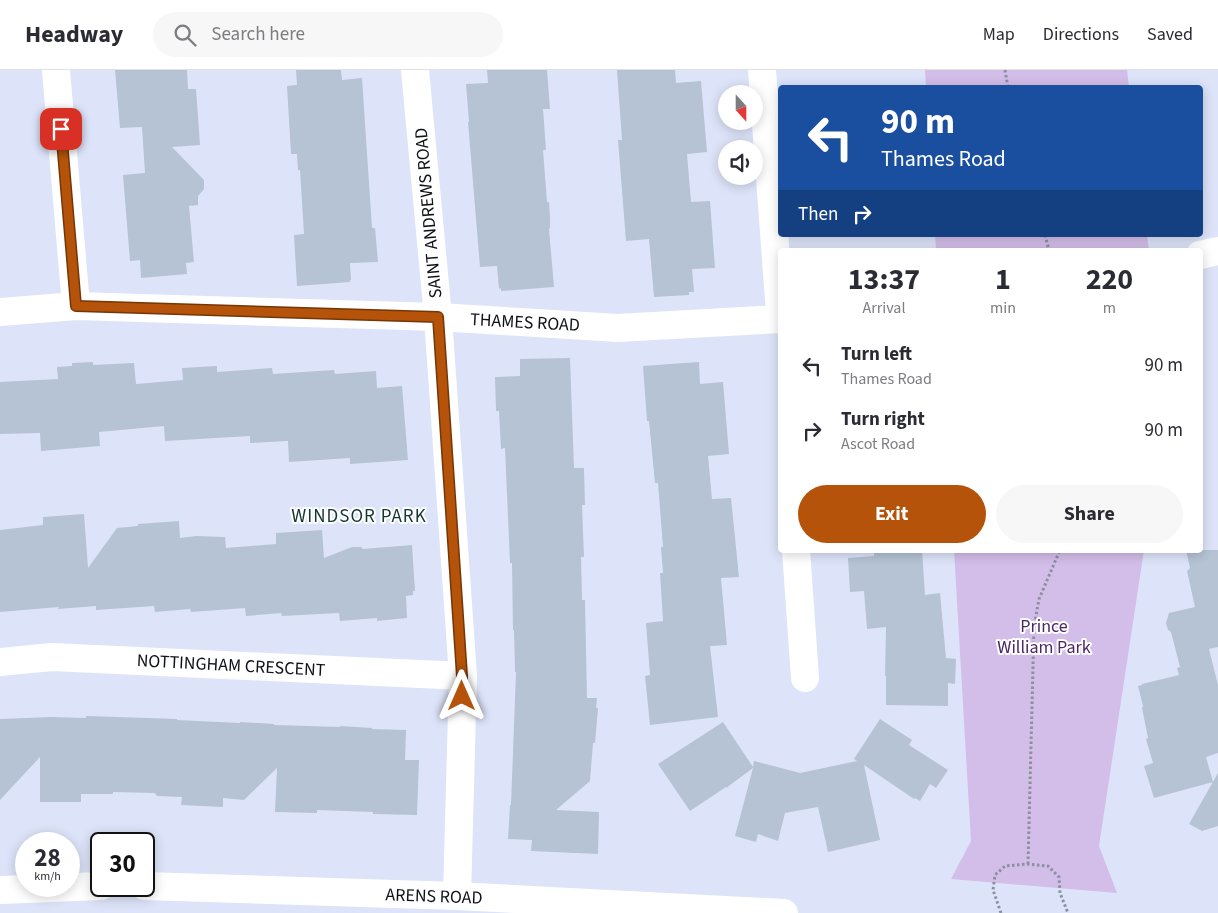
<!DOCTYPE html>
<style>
body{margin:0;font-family:"Source Sans 3",sans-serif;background:#f7f7f7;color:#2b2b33;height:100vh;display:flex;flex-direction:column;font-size:19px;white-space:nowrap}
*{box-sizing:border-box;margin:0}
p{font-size:16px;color:#7c7c81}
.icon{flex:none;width:28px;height:28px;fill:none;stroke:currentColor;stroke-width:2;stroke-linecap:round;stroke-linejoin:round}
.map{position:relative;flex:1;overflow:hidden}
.side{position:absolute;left:778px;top:178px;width:425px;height:305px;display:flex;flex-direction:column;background:#fff;border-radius:5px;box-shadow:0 2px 12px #0003}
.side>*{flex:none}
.guide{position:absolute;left:778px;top:15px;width:425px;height:152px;border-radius:5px;box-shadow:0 2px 12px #0003;background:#1a4fa0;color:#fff;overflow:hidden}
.needle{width:32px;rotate:159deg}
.buttons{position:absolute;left:718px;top:15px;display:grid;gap:10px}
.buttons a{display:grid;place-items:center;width:45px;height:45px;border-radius:50%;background:#fff;box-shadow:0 2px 12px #0003;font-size:25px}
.speed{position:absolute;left:15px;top:762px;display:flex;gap:10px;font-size:25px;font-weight:700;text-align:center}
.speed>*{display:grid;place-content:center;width:65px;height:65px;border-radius:50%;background:#fff;box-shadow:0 2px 12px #0003;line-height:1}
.speed small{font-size:12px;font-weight:400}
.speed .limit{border:2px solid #111;border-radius:8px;background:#fff;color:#111}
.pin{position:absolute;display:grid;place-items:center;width:42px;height:42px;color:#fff;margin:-21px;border-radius:10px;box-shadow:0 2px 8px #0006}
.me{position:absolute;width:55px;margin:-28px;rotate:0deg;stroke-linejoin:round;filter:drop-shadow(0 0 4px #0008)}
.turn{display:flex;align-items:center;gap:18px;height:105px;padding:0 20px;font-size:22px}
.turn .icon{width:65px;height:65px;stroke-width:2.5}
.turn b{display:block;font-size:35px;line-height:42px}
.then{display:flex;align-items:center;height:48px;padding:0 20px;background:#0003;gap:10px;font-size:19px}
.eta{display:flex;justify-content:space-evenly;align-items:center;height:85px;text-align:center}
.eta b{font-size:30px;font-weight:700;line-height:35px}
.button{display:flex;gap:10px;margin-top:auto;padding:10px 20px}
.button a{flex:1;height:58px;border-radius:30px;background:#b45309;color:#fff;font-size:20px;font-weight:700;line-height:58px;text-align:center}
.button a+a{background:#f7f7f7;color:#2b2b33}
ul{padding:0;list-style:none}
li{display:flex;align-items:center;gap:15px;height:65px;padding:0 20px}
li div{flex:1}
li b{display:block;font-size:19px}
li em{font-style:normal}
header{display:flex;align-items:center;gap:30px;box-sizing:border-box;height:70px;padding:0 25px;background:#fff;border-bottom:1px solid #e1e1e2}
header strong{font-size:24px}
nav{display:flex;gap:28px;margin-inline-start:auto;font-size:18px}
.search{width:350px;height:45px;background:#f7f7f7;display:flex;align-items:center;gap:12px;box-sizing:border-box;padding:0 18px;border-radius:28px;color:#7c7c81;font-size:19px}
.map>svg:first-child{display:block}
.green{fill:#d3bde9}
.building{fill:#b5c3d5}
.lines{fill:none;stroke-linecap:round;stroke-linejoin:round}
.path{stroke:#8b90a0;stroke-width:3;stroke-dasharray:2.5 2.5;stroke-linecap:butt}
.minor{stroke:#fff;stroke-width:28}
.route-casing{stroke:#753606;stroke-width:12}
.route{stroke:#b45309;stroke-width:9}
.labels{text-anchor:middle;stroke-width:4;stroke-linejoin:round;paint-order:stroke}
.street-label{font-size:18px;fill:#101219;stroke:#fff}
.park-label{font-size:18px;fill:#4a2666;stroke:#fff}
.neighbourhood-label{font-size:19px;letter-spacing:1px;fill:#153631;stroke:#fff}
</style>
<header>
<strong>Headway</strong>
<div class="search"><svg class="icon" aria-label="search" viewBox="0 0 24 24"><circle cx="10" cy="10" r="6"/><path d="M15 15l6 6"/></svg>Search here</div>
<nav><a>Map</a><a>Directions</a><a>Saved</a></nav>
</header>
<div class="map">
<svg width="1218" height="843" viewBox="0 0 1218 843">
<rect width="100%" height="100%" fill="#dde4f9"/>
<!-- green -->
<path class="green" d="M925,0H1127L1129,17H926Z
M935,165H1147L1149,180H936Z
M954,480H1144L1099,776L1117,823L951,809L971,771Z"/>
<!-- building -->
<path class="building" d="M115,0H187L188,19H196L200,75L172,77L204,110V119L198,126V135L189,136L194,192L186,193L187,204L141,208L140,190L130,191L123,105L145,103L142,57L120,58Z
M296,0H341L342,10L362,8L372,158H375L378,192L350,193L351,210H350V212L297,216L294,165L304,164L300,100H298L297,84H291L287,16L297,15Z
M487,0H547L550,39H543L546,80H543L547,132H549L550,148V158L549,159L554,217L501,221V218L499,219L497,196L480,197L468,52H469L466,14L488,13Z
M617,0H675L676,13L701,11L707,82L687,84L691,132L710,131L715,198L692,199L694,222H689V225L654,227L649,169L626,171L618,70H622Z
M570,288L574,398H584L585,435H582L584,487H581L582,530H585L587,628H597L596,638H598L595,673H593L590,711L556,740L599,742L598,784L531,781L532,770L508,769L510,735H511L516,602H515L514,560H513L512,493H510L505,378L501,379L499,341H496L495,307L520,306V289Z
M93,292V295L134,293L136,314L183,310L182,298L217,296V302L272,298L273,304L334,300L335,304L376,301L377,318L402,316L408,390L350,394V388L289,392L288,371L250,373V366L165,371L164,356L99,362L100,376L41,381L40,363L0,364V312L58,309L57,297L72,296V293Z
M699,292L700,314L723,312L729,384L708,386L712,429L731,428L739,507L721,508L727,575L710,576L718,647L650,655L645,606L650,605L646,553L663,551L660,503H663L661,477H663L658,413H655L649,351H647L643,296Z
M84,444L88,498L117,458L138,456V454L179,451L180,468L196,466L225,467L226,478L276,474V463L322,460L324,488L352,477H361L363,479L412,475L415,521H413V525L406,526L407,548L377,551V548L340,551L339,543L282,546L281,543L246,546L245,538L191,542L190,539L155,542L154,536L96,540V536L58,539L59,537L0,542V460L43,455V447Z
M874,480H922L925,525L940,523L946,588L956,589L955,614L948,613V636L886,635V606H885L886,557L867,559L864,521L850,522L848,488L874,486Z
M1186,480H1218V577L1209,579L1218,615V683L1206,687L1213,712L1154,728L1144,696L1153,693L1146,669L1148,668L1142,638L1143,636L1138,616L1142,615V614L1179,605L1177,598L1180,597L1171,562L1168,560L1166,553L1169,543L1195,537L1187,501L1190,498Z
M86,646L177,649V650L240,653V652L274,654V655L340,657V656L372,658V659L406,660L405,690H419L417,745L373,744V742L317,740V743L275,742L277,698L244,730L223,728V737L181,735L182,727L157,726L155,723L113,722V724H81V732H40V687L0,730V649L51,647L86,648Z
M880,649L912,670L909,675L948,700L936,718L930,714L920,731L915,728L914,729L864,695L880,770L828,782L818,737L785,743L778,771L758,764L756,772L735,766L753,698L726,718V717L690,741L658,694L723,652L753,697L754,691L800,703L857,691L854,689Z
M1218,703V756L1202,761L1189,754Z"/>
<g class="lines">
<!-- path -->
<path class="path" d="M1005,0L1008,18
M1045,165L1049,180
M1028,794L1034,557L1039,529L1060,480
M1001,843L993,820L995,805L1005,796L1028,794L1048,796L1059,807L1060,823L1068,843"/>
<!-- minor -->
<path class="minor" d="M56,0L76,236
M415,0L438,247L463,606L457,826
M762,0L780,243
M1200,185L1218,181
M0,242L76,236L438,247L618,258L780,249
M796,480L805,608
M0,592L52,587L463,606
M144,816L457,826L784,843
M0,820L101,816"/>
</g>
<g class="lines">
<defs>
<path id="route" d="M61,59L76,236L438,247L462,606V626"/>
</defs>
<!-- route casing -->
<use href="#route" class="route-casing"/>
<!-- route -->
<use href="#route" class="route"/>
</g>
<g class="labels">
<!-- street labels -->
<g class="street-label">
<text transform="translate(428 143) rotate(-95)" y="6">SAINT ANDREWS ROAD</text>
<text transform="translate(525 252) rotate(3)" y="6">THAMES ROAD</text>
<text transform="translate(231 595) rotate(3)" y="6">NOTTINGHAM CRESCENT</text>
<text transform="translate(434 826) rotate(2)" y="6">ARENS ROAD</text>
</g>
<!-- park labels -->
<g class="park-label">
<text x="1044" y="562">Prince<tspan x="1044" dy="21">William Park</tspan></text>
</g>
<!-- neighbourhood labels -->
<g class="neighbourhood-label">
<text x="359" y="452">WINDSOR PARK</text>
</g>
</g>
</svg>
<div class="buttons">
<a><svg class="needle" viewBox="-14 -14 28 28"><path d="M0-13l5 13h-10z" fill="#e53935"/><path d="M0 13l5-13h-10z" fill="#7c7c81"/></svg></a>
<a><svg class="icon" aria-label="sound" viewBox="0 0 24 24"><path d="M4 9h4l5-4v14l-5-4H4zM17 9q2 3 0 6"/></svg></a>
</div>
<div class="speed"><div>28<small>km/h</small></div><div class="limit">30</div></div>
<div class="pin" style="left:61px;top:59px;background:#d93025"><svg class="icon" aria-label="arrive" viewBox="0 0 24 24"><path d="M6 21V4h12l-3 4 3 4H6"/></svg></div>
<svg class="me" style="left:462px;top:626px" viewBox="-20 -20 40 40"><path d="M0-17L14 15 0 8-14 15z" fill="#b45309" stroke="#fff" stroke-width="4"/></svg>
<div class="guide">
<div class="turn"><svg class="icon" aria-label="left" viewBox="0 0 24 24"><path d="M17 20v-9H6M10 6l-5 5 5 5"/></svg><div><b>90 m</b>Thames Road</div></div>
<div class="then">Then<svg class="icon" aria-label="right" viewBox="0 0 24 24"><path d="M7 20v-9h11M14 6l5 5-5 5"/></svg></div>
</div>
<section class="side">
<div class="eta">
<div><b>13:37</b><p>Arrival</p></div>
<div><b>1</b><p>min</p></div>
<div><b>220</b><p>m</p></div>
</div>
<ul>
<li><svg class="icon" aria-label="left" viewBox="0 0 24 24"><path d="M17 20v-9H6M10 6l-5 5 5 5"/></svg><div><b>Turn left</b><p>Thames Road</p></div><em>90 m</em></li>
<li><svg class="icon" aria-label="right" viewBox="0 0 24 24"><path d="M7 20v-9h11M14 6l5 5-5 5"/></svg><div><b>Turn right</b><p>Ascot Road</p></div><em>90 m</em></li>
</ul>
<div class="button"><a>Exit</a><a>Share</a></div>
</section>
</div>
